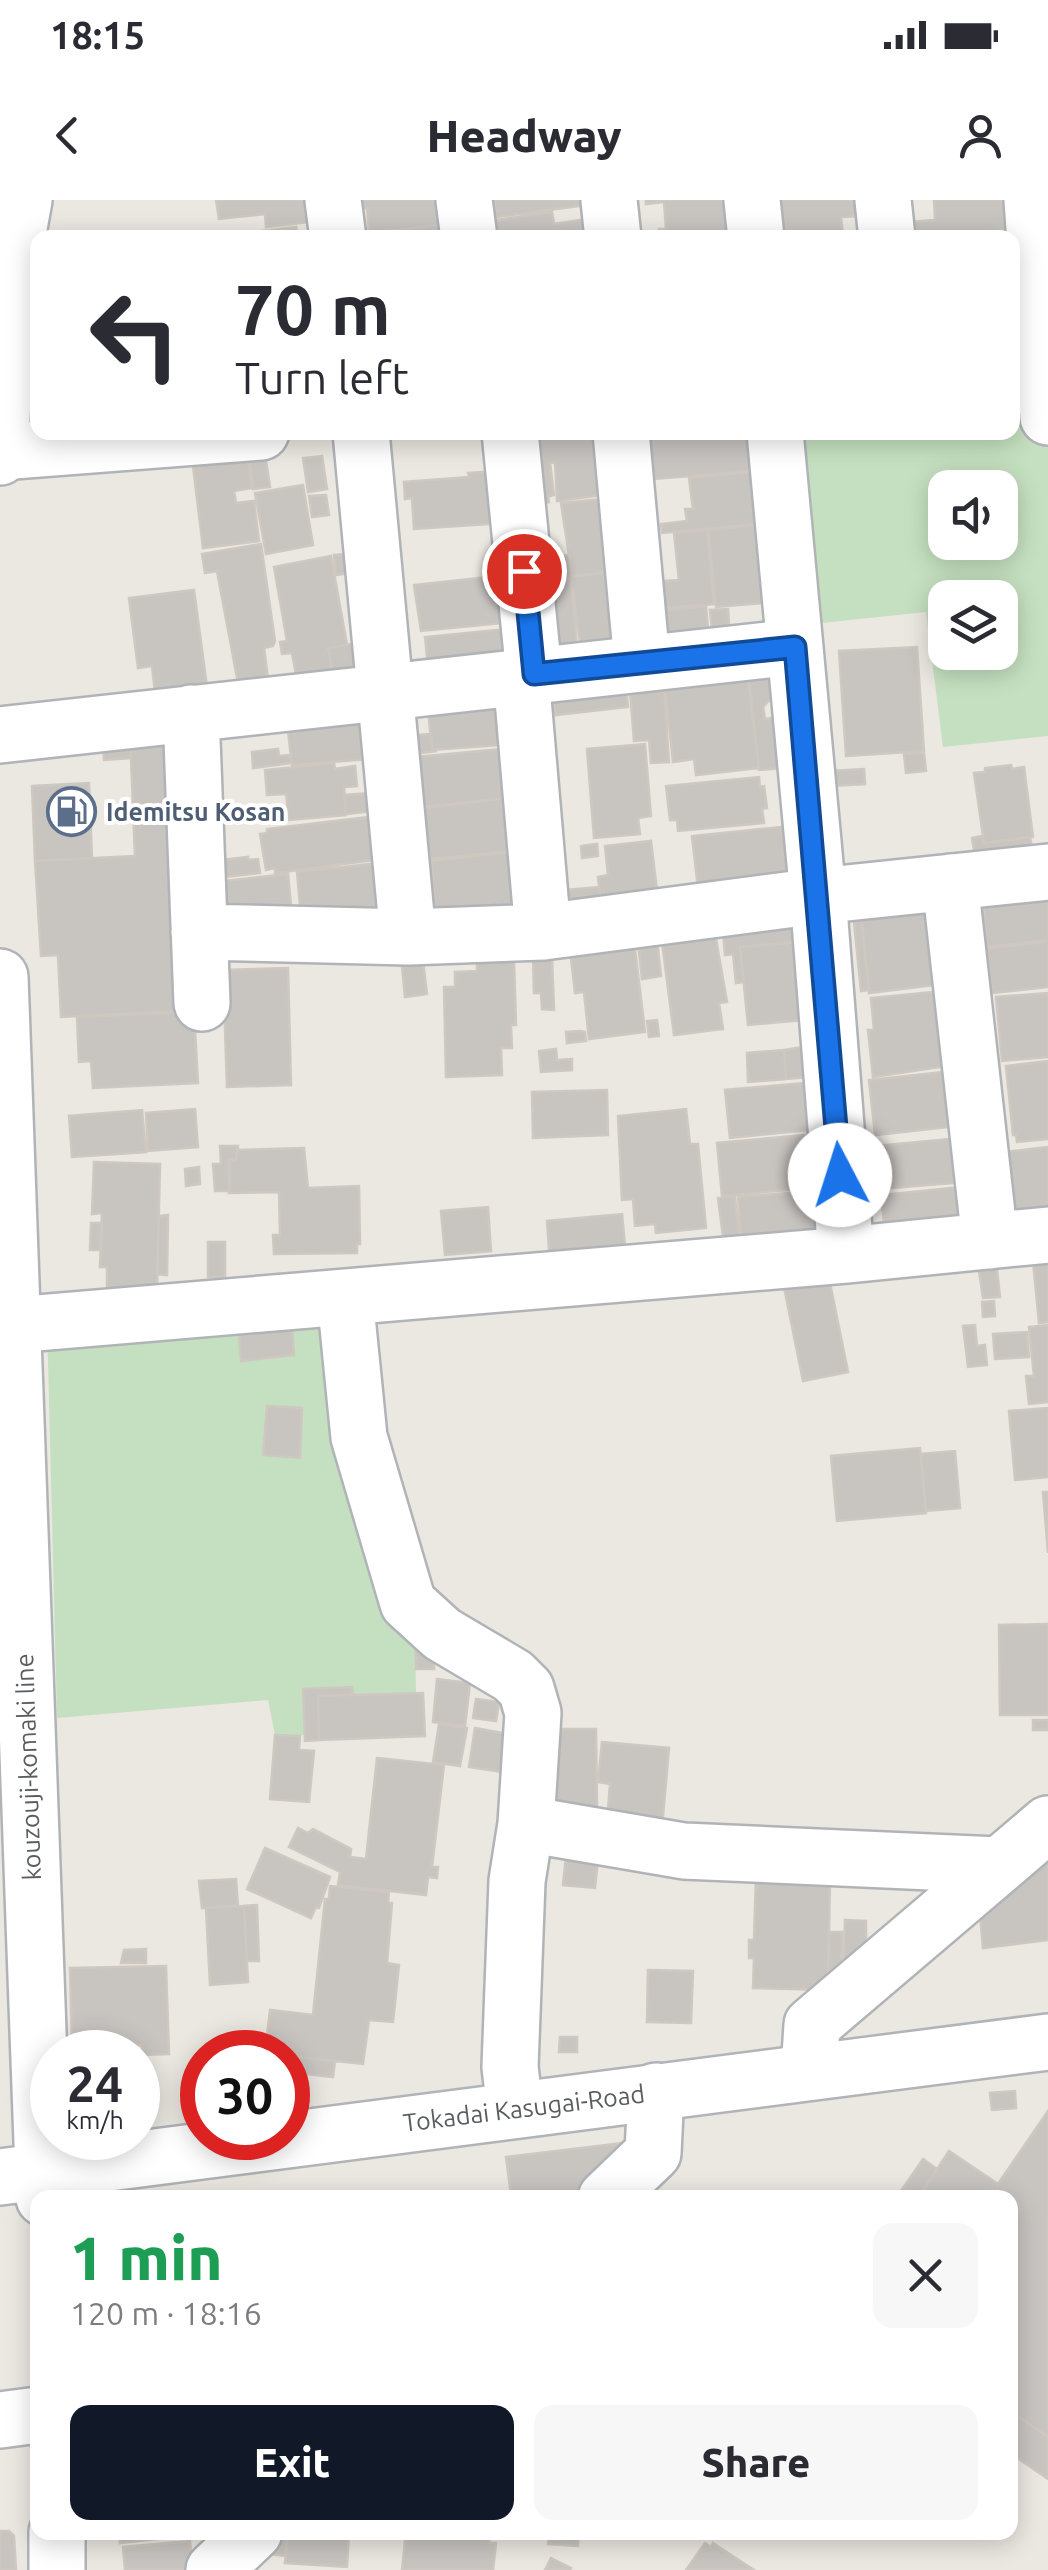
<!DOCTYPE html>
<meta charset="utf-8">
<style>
body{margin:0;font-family:Ubuntu,sans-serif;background:#f7f7f7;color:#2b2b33;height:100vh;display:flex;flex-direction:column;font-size:38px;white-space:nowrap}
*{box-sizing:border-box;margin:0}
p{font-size:32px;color:#7c7c81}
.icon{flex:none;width:55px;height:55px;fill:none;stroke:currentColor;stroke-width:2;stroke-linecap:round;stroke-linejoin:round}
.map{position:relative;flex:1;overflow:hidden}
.side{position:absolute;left:30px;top:1990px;width:988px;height:350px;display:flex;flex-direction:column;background:#fff;border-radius:20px;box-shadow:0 5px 25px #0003}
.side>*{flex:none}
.top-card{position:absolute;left:30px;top:30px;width:990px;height:210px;border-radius:20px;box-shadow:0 5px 25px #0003;background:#fff;color:#2b2b33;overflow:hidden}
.fabs{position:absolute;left:928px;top:270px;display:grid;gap:20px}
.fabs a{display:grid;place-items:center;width:90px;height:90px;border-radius:20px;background:#fff;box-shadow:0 5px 25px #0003;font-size:50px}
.speed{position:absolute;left:30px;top:1830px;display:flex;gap:20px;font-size:50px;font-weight:700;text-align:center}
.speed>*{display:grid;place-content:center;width:130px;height:130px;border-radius:50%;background:#fff;box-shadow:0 5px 25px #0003;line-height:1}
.speed small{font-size:25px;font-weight:400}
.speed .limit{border:15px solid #d22;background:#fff;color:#111}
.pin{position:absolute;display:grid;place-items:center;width:85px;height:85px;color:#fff;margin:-42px;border:5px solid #fff;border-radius:50%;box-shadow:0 2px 10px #0007}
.me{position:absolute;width:110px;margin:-55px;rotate:355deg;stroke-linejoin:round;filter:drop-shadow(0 0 8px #0008)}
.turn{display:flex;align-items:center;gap:35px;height:210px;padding:0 40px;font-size:45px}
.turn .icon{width:130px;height:130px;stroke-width:2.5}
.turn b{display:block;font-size:70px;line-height:85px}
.round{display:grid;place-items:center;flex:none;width:105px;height:105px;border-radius:20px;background:#f7f7f7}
.summary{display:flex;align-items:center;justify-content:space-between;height:170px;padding:0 40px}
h1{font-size:60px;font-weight:800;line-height:75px;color:#1e9e55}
.primary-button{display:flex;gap:20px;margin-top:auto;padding:20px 40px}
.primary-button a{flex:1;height:115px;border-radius:20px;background:#111827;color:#fff;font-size:40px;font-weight:800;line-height:115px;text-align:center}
.primary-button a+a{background:#f7f7f7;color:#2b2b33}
.status{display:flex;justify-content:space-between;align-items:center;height:70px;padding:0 50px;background:#fff;direction:ltr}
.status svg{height:28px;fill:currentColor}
header{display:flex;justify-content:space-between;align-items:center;height:130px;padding:0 40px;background:#fff;font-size:45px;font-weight:800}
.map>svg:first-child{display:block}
.green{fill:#c5e0c0;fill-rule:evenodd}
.building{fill:#c8c4c0;stroke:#cec8c0;stroke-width:2.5}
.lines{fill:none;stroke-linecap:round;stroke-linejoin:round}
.street-casing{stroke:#b1b4b7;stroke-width:60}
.secondary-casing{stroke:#b1b4b7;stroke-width:60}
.street{stroke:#fff;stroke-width:55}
.secondary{stroke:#fff;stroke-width:55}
.route-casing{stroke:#114b97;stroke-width:25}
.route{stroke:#1a73e8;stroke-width:18}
.labels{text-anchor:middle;stroke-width:8;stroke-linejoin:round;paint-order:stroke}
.service-label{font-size:25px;font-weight:bold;fill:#4e5e75;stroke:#fff;text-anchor:start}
.street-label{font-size:25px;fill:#5a5d60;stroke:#fff}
</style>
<div class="status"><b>18:15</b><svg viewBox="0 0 49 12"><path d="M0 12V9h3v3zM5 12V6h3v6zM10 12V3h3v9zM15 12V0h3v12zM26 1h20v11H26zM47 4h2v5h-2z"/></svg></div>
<header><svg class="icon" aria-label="back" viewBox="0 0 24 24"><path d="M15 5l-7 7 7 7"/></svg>Headway<svg class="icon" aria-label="person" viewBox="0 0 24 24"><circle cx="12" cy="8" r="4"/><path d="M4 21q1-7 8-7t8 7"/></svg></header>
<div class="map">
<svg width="1048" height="2370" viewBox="0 0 1048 2370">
<rect width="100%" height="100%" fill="#ebe7e1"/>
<!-- green -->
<path class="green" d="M1042,162L1048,216V536L943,547L926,412L793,426L775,233L1012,232L1013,165ZM945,288H1000V342H945ZM945,398H1000V452H945Z
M345,1097L415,1432L416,1494L353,1495L352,1487L303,1489L304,1535H275L268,1500L57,1518L47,1121Z"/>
<!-- building -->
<path class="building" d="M216,0H315L318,21L266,27L265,14L219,19Z
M346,0H446L448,24L369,33L367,8L347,10Z
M494,0H595V4L496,17Z
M646,0H727L730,38H659V29H666L664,2L646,4Z
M773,0H858L859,16L841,17L843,35L776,38Z
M934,0H1013L1012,38H897L896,23L935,20Z
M552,12L554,24L588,19L595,38H491L489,21Z
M448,24L450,38H383V32Z
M296,27L298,38L214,37Z
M551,232H562V235L603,232L611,294L557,301L555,262L550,263L554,295L548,297L549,302L534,303L525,236Z
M662,232H750L754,271L641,280L638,238L662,235Z
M265,254L270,287L253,289L249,257Z
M322,256L327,289L308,292L303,258Z
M248,259L252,288L234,291L236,303L254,301L259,341L203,348L193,266Z
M499,271L503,323L414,329L412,298L405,299L404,282L469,277L468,273Z
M750,272L753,295L767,293L770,323L662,333L661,324L687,321L685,309H693L689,278Z
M303,285L313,345L266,354L255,293Z
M326,295L329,315L312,317L309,296Z
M610,298L619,371L572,376L561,303Z
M755,325L758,354H763L765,374H759L762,403L716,407L708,330Z
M707,330L714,404L653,409L651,382L679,380L674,333Z
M261,344L275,441L273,446L264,448L268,479L238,483L217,371L205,373L202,354Z
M356,353L358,372L336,375L334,355Z
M570,355L572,376L539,380L537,359Z
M331,356L347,445L328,448L333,473L297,480L292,453L282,454L280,442L287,441L274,367Z
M604,373L610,424H616L619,453L582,456L571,377Z
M507,375L512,422L421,431L414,385Z
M571,378L578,457L556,460L539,382Z
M194,390L207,487L155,493L152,466L138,468L129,398Z
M706,406L709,439L661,444L657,411Z
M728,409L730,438L713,439L710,410Z
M506,429L509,461L428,466L425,437Z
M363,442L360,478L333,473L328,448Z
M917,447L924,551L846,556L839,451Z
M780,465L782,487L763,507L765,519L787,516L792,567L759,570L748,470Z
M747,469L759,568L696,575L694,559L673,562L664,479Z
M663,475L669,562L651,563L649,540L634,541L629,478Z
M625,477L628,507L555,515L552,485Z
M508,497L513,544L432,550L427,499Z
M365,506L369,559L292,565L286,515Z
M176,532L178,811L61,817L58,755L41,756L35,661L135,656L130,534Z
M130,534L131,558L104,560L103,535Z
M431,534L432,550L437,551L404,555L402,536Z
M645,544L651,616L638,618L640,634L594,638L587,549Z
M512,548L517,597L422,607L417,557Z
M278,549L279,556L290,555L292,563L253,568L252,552Z
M924,553L926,571L906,573L904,554Z
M334,563L335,569L355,566L357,586L344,587L346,615L289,620L286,594L267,595L265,570Z
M1011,565L1012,569L1024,567L1033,637L984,643L974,573L985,572V568Z
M864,569L865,584L832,586L830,571Z
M759,577L760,587L764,586L767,608L762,609L764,623L678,631L677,620H670L666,586Z
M89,583L92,658L35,661L32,586Z
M382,592L383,610L346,614L345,595Z
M517,597L523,650L431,659L430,656H422L417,609Z
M369,617L375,660L275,673V668L266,670L260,634L267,633V629Z
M781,627L782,635L790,634L795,677L698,688L692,636Z
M982,636L984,643L1030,637L1033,654L976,661L972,638Z
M651,641L658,699L601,705L598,677L608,675L605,646Z
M597,644L598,656L582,658L581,646Z
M521,651L515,711L435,712L431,661Z
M248,657V660L258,659L260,673L214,678L212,661Z
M388,662L393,710L310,720L308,704L300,706L297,672Z
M288,674L291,705L226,712L223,681Z
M599,687L601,705L568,709L566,690Z
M1048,688V740L987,747L982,695Z
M943,709L951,783L869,793L861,718Z
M862,721L869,790L861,791L854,722Z
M800,723L799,742L740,747L744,782L736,783L733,754L725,755L723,731Z
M715,733L727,802L719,803L723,829L674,835L662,742Z
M657,740L661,776L642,779L638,743Z
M634,741L645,832L589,839L584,792L575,793L570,749Z
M804,741L813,819L748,825L740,747Z
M1048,742V787L992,793L987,748Z
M422,754L427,794L405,797L401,756Z
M552,758L554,810L542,809L541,793H534L533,759Z
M514,760L516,825H511L512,848H501L502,875L446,877L444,787H455V772L477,771V761Z
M288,768L291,885L227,887L223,770Z
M952,790L960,864L873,877L868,830H874L871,798Z
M1048,793V857L1002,861L996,797Z
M194,812L198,883L93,888L91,861L79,862L77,817Z
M657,820L659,836L649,837L647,821Z
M581,831L585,832L586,841L567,843L566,832Z
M815,845L810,877L786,879L784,850Z
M556,849L557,860L572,859V870L541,872L539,851Z
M784,850L786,879L748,882L747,853Z
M1048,861V939L1017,942L1016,935H1013L1006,866Z
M953,871L958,926L875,935L869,880Z
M804,883L809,930L730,938L725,890Z
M607,890L608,935L533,938L532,892Z
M195,909L198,947L148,951L146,913Z
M686,909L690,944H698L706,1028L656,1033L655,1024L635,1026L633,999L622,1000L618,916Z
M142,910L146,952L72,957L69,916Z
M815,934L821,987L722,996L717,943Z
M960,938L964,982L881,989V986L873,987L870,960H877L876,946Z
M220,946H238L236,960H229L230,991H215L213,964H221Z
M1048,947V1014L1011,1018L1004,952Z
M304,948L308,988L359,986L360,1044H357V1053L274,1054L273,1035H280L279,992L229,993V960H236L237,950Z
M94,962L160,964L157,1090L107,1089V1067H100L102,1013L92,1014Z
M199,967L200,984L186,986L185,969Z
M969,986L973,1025L885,1033L881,995Z
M813,991L814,1016H820L822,1039L742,1045L738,997Z
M735,997L740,1043L724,1044L718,998Z
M488,1007L491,1051L445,1055L441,1011Z
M622,1014L626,1056L550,1063L547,1021Z
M168,1015L167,1075L157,1074L159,1016Z
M91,1023H102L101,1050H90Z
M208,1042H225V1077H208Z
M1048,1050V1122L1039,1123L1032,1051Z
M996,1061L1000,1097L983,1098L978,1064Z
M829,1078L848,1172L803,1181L784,1087Z
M994,1101L995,1116L983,1117L982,1102Z
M975,1125L977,1146L985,1145L987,1165L968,1167L963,1126Z
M1048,1125V1202L1029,1204L1026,1176H1034L1029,1127Z
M292,1129L294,1155L241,1161L239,1135Z
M1027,1132L1029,1157L995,1159L993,1134Z
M267,1206L302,1208L300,1258L263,1255Z
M1048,1208V1277L1015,1280L1009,1211Z
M920,1248L926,1313L837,1321L831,1256Z
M955,1251L960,1308L926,1311L921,1254Z
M1043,1292H1048V1353Z
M1048,1424V1515H1000L999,1425Z
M415,1432L434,1441V1469H416Z
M437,1479L470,1483L465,1526L433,1522Z
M352,1487L353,1495L318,1496L319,1540L305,1541L303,1489Z
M423,1493L425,1536L319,1540L318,1496Z
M476,1499L499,1502L496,1521L473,1518Z
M1033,1520H1048V1530H1033Z
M439,1524L467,1528L460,1566L433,1562Z
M475,1528L508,1534L503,1572L469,1567Z
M545,1529H596L597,1606L544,1607Z
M275,1535L300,1536L299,1550L314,1551L309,1602L270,1599Z
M602,1542L669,1548L662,1627L607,1622L610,1584L598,1582Z
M377,1558L444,1565L432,1667H438L437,1678L428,1677L426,1695L338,1685L340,1672L289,1647L298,1628L308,1633L313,1629L351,1649L350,1657L366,1659Z
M567,1646L599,1650L595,1688L563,1685Z
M265,1648L330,1677L319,1708L316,1707L311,1718L247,1689Z
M1048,1665V1740L983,1748L979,1704L1022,1669Z
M756,1676L830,1677L828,1790L753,1788L754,1758H749V1740H754Z
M236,1679L238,1706L202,1708L199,1681Z
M330,1686L389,1692L388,1703H392L387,1763L399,1765L393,1822L369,1820L363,1864L288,1856V1852H265L270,1810L313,1815L325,1699H329Z
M257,1705L259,1761H247L244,1706Z
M244,1706L248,1782L210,1785L206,1708Z
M845,1720L866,1721V1762H844Z
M829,1732H842L841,1787H827Z
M146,1749V1763H121L124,1750Z
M166,1766L169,1854L142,1855V1845L72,1847L70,1768Z
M648,1770L693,1771L691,1823L647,1822Z
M560,1837H577V1852H559Z
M288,1856L335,1861L333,1877L288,1872Z
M1015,1891L1016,1908L992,1910L990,1893Z
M1048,1911V2237L1010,2211V1998H918L949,1951L998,1984Z
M624,1943L626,1959L584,1998L511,1995L506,1957Z
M923,1959L937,1969L918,1998H911L901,1991Z
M1010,2211L1048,2237V2279L1010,2253Z
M0,2331H9L14,2336L16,2370H0Z
M119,2332H221L120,2343Z
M274,2332H287L286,2356L268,2354Z
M287,2332H349L347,2367L285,2363Z
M406,2332H490L489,2343H496L493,2370H402Z
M549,2332H579L578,2346L548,2344Z
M190,2341L193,2370H125L123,2347Z
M705,2343L711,2347L713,2343L754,2370H686Z
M551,2358L571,2368L570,2370H545Z"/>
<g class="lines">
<defs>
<path id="street" d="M333,0L338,38
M464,0L469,38
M609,0L613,38
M752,0L756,38
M883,0L887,38
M1032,0L1048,217
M361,232L408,737
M510,232L534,474
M621,232L642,463
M775,232L818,696L846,1055
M0,252L261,232
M521,476L543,732
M191,513L202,803
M0,535L795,447
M950,682L990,1041
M199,732L408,737L543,732L818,696L1048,672
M345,1097L359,1237L408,1403L442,1434L513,1476L526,1489L533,1513L526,1624L517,1681L510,1867L515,1909
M0,1126L846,1055L1048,1035
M526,1624L684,1651L998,1665
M809,1872L812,1825L1048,1624
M606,1998L653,1953L656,1891
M0,2220L38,2215
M214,2370L254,2332"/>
<path id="secondary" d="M0,257L9,83L24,0
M0,777L44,1998
M0,1977L1048,1842
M57,2332V2370"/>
</defs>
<!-- street casing -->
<use href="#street" class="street-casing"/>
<!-- secondary casing -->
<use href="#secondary" class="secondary-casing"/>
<!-- street -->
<use href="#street" class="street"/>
<!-- secondary -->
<use href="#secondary" class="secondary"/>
</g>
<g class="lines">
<defs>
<path id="route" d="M524,371L534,474L795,447L840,975"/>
</defs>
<!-- route casing -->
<use href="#route" class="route-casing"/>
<!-- route -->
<use href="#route" class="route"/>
</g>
<!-- icons -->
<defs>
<symbol id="fuel-ring" viewBox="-11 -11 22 22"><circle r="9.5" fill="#fff" stroke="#5c6f8a" stroke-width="1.5"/><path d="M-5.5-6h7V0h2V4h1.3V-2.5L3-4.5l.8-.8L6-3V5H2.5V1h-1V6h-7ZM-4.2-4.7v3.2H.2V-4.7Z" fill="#5c6f8a"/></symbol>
</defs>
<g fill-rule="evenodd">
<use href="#fuel-ring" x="44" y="584" width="55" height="55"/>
</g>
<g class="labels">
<!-- service labels -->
<g class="service-label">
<text x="106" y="621">Idemitsu Kosan</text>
</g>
<!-- street labels -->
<g class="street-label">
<text transform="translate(28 1567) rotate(-92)" y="9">kouzouji-komaki line</text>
<text transform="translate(524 1908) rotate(-7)" y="9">Tokadai Kasugai-Road</text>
</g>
</g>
</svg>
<div class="fabs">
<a><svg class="icon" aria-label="sound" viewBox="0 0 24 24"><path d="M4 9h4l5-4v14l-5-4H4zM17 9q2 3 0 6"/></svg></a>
<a><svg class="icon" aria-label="layers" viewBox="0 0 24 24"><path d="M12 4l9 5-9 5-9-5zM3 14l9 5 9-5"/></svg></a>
</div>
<div class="speed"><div>24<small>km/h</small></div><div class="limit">30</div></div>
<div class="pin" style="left:524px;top:371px;background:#d93025"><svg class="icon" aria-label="arrive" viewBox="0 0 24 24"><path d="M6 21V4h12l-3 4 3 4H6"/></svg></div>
<svg class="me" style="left:840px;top:975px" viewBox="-20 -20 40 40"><circle r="19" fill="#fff"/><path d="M0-13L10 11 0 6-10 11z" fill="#1a73e8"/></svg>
<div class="top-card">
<div class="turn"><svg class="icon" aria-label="left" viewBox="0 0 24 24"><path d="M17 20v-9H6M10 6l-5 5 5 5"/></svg><div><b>70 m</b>Turn left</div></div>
</div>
<section class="side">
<div class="summary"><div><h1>1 min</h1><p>120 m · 18:16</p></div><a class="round"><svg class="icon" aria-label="close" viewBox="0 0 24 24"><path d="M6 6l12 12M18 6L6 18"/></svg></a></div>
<div class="primary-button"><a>Exit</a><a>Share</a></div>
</section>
</div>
